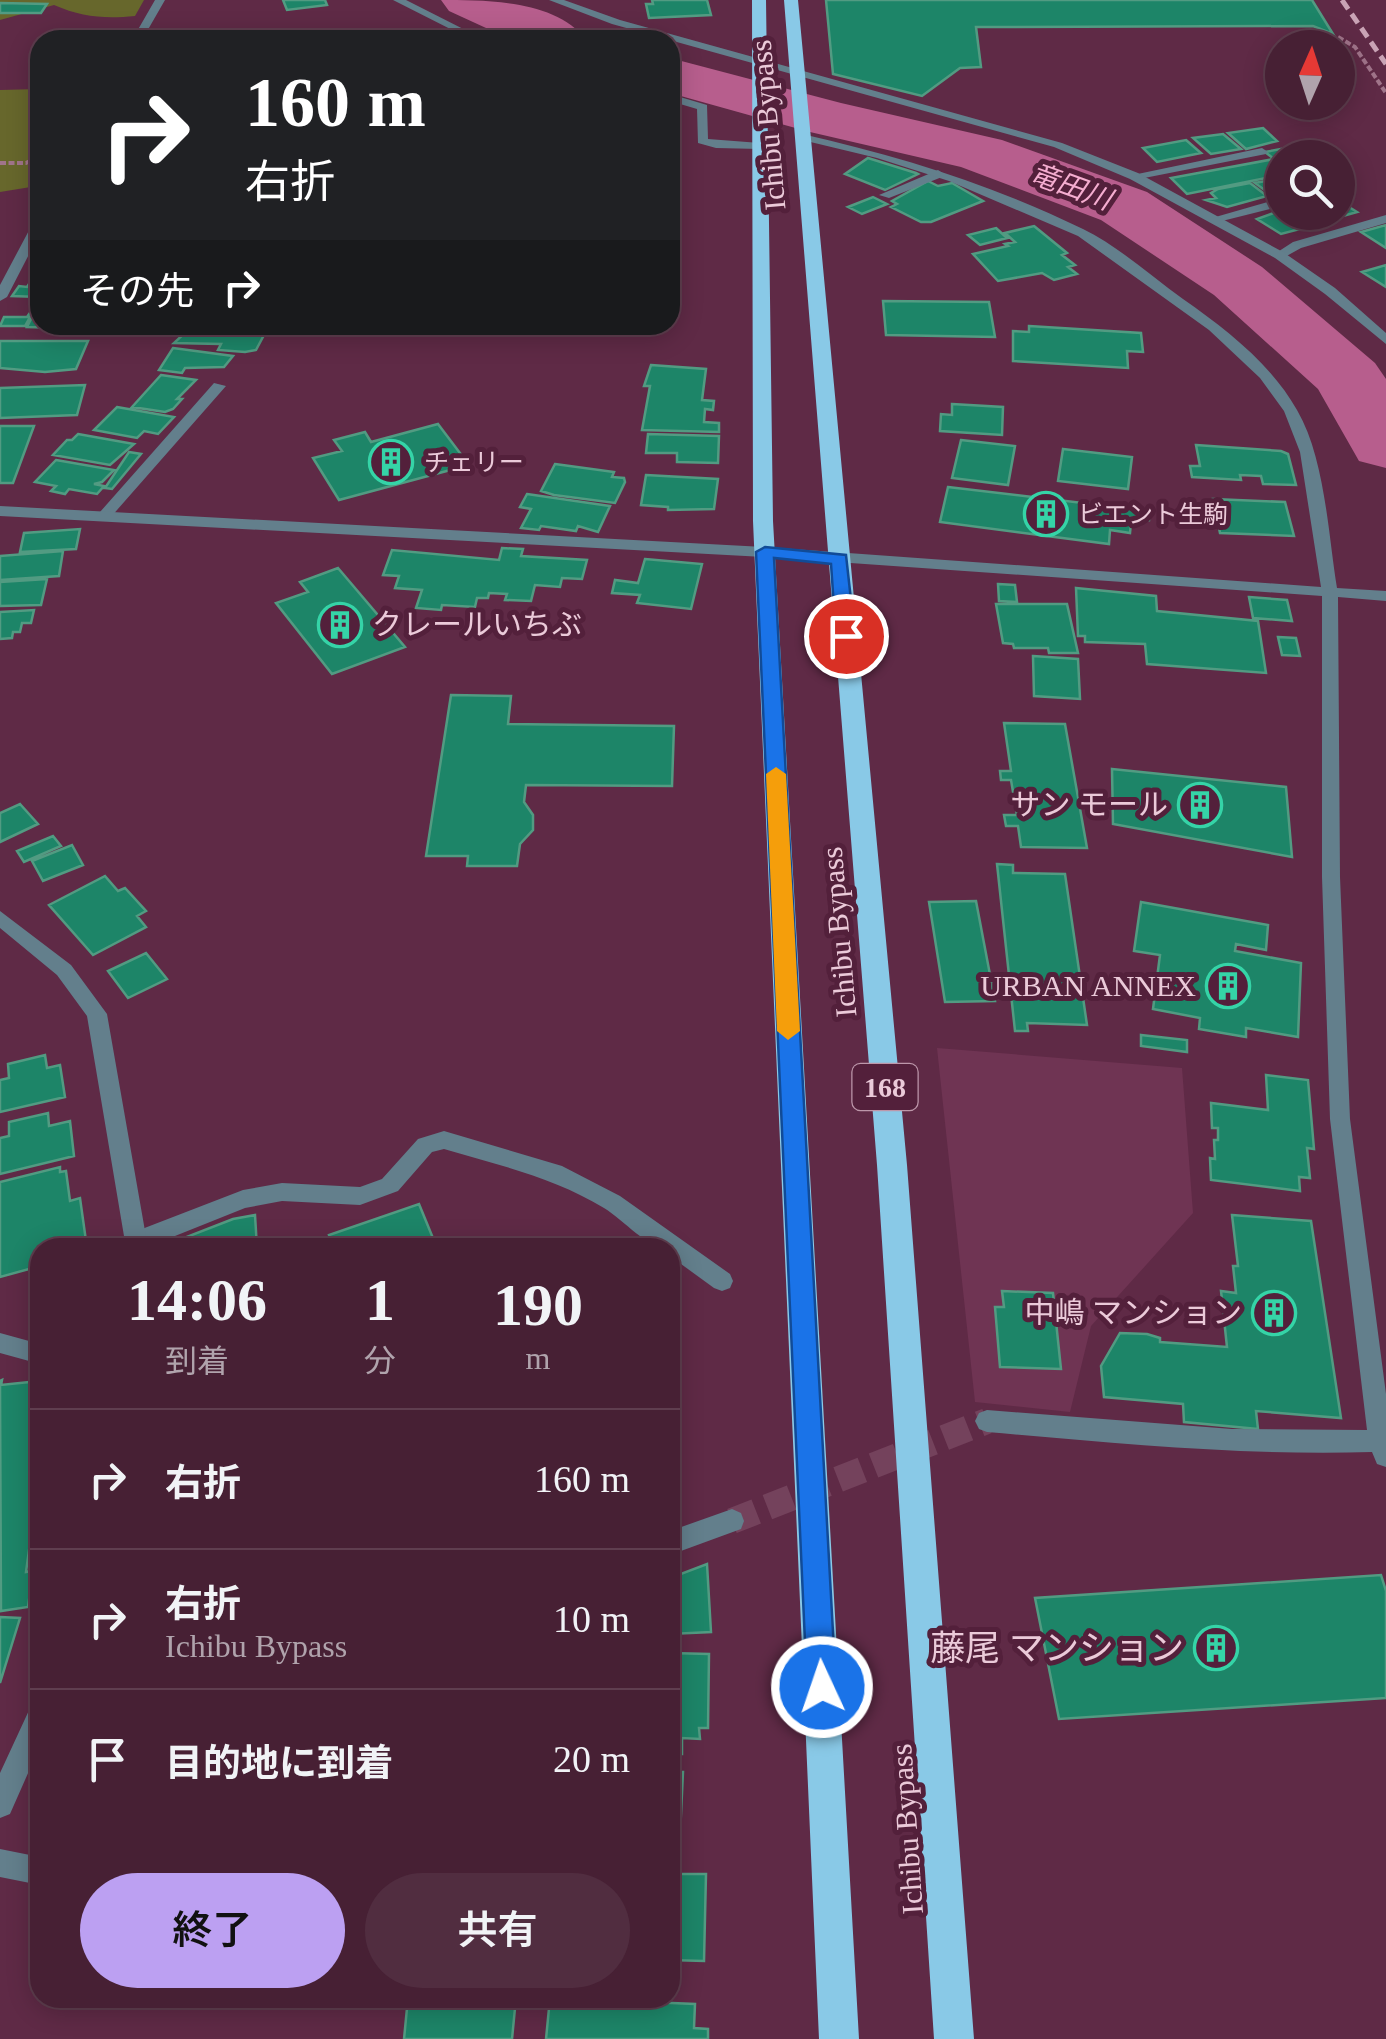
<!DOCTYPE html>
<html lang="ja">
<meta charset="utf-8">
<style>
body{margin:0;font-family:"Times New Roman","Noto Sans JP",serif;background:#512d40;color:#f1f3f6;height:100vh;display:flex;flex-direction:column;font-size:38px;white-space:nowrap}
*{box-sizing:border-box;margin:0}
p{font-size:32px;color:#b0a3ac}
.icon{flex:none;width:55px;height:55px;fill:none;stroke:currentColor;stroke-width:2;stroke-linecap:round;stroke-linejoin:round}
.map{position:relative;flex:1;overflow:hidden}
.side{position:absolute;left:30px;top:1238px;width:650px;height:770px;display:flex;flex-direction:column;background:#472034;border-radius:30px;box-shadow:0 5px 25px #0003,0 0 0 2px #5f3e4f}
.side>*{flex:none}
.top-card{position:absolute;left:30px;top:30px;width:650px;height:305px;border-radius:30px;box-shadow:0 5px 25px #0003,0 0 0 2px #5f3e4f;background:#202124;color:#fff;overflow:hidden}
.needle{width:65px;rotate:3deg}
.buttons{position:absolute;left:1265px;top:30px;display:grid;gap:20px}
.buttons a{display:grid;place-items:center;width:90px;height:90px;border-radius:50%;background:#472034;box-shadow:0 5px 25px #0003,0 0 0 2px #5f3e4f;font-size:50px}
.pin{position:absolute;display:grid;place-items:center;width:85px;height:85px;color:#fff;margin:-42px;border:5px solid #fff;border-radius:50%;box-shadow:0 2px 10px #0007}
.me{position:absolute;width:110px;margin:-55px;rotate:357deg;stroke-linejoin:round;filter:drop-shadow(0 0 8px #0008)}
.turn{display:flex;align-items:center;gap:35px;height:210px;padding:0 50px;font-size:45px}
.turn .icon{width:130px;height:130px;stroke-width:2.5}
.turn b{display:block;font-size:70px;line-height:85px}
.then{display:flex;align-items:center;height:95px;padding:0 50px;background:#0003;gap:20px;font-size:38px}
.eta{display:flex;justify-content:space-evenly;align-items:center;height:170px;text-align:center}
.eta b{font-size:60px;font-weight:600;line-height:70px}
.action{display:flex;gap:20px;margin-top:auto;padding:20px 50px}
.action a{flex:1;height:115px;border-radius:60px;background:#bca0f2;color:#111;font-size:40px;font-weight:600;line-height:115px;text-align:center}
.action a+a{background:#512d40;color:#f1f3f6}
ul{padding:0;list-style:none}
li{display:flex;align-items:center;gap:30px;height:140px;padding:0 50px;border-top:2px solid #5f3e4f}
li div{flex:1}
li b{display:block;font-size:38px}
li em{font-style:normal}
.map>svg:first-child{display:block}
.built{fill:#6f3453}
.green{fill:#67672c}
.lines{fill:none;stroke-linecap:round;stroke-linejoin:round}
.river{fill:#b75e8d;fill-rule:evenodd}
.building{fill:#1d8568;stroke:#529b82;stroke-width:2.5}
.minor-tunnel{stroke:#74425c;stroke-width:26;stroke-dasharray:26 12;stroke-linecap:butt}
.path{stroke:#a0748a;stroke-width:4;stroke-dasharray:6 2.5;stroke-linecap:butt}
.service{fill:#637f8c;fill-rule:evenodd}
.minor{fill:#637f8c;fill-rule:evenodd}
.tertiary{fill:#637f8c;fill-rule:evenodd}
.trunk{fill:#89c9e7;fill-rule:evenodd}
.rail{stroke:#c9a3b5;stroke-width:5;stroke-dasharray:11 6;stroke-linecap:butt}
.route{fill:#1a73e8;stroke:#114b97;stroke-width:2.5}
.slow{fill:#f59e0b}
.labels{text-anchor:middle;stroke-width:10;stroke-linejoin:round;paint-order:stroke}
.far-poi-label{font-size:25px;fill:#ebcad9;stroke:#53203b;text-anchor:start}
.far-water-label{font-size:28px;font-style:italic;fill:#f5add0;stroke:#53203b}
.shield{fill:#53203b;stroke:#bd97aa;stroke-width:2.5}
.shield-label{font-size:28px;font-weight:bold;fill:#ebcad9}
.street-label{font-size:30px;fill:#ebcad9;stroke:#53203b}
.poi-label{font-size:30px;fill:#ebcad9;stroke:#53203b;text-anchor:end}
.near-poi-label{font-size:35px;fill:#ebcad9;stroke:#53203b;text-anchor:end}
</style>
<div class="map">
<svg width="1386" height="2039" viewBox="0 0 1386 2039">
<rect width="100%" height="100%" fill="#5f2a46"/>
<!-- built -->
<path class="built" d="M937,1048L1182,1068L1193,1213L1091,1326L1070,1412L975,1402Z"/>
<!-- green -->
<path class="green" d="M0,0H144L135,16C104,19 82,17 54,5L0,20Z
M40,89V181L37,186L0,192V90Z"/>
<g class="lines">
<!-- river -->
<path class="river" d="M441,0C486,0 557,0 586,40H512L449,11Z
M670,58L841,103L1002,140L1147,192L1262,267L1375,363L1386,379V468L1359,461L1318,389L1214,295L1101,220L961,167L810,132L670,93Z"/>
</g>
<!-- building -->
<path class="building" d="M283,0H325L327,5L287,10Z
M652,0H707L711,15L649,18L646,4H653Z
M826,0H1312L1333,34L1313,26L976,27L981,67L960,68L922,96L833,74Z
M0,3L47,4L41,13H0Z
M70,32L108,33L103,40H65Z
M1263,128L1277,141L1246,149L1228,133Z
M1223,134L1241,149L1211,154L1193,138Z
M1186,140L1201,153L1157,162L1143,148Z
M1291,147L1302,158H1282V174L1271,177L1187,194L1171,178L1274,159L1265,152Z
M868,158L916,173L918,174L885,190L845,174Z
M1282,178V192L1270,194L1255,183Z
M928,181L938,186L952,183L983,201L931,222H921L891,207L897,204L892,201Z
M1250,183L1267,196L1227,207L1206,200L1216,198L1211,193L1218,189Z
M873,197L887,204L862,214L848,207Z
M1338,200L1357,212L1322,222L1307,212H1338Z
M1282,210L1301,212L1319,224L1281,234L1257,219Z
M1386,225V248L1361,232Z
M1034,226L1067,253L1062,255L1075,265L1068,267L1077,274L1054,280L1042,273L998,281L973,254L1008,246L1005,244L1015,242L1005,233Z
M996,228L1007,238L980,245L968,235Z
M1386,265V287L1362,272Z
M31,281H40V297L12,296L19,286L27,287Z
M39,300L40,325H109L107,329L27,327L32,317H27Z
M883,301L989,302L995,337L886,335Z
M4,317H30L25,326H0Z
M1029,326L1141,333L1143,352L1127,351L1128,368L1013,361V331L1029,332Z
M190,328L265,333L256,350L245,352L218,350L221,344L174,343Z
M0,341H88L76,369L45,372L0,368Z
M173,348L233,356L224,367L185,368L182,373L159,370Z
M651,365L706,369L702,400L714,401L713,410L705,409L704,422L719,423V432L642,430L650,386H644Z
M161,375L196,380L177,399H182L173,409L165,412L132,407Z
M85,385L77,415L0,418V388Z
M952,404L1003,407L1002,435L940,431L941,414L952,415Z
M117,407L174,417L158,434L144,431L137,438L94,430Z
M438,424L469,465L339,500L313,458L342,451L334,440L365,432L371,442Z
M0,426H34L13,483H0Z
M78,434L134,444L110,465L53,455L67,440H72Z
M648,434L719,436L718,463L677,462V453H646Z
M961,440L1015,446L1008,485L952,478Z
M1196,445L1281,451L1288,454L1296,485L1263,484L1261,476L1240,475L1241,480L1192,477L1190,466H1200Z
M1063,449L1132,457L1128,489L1058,481Z
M129,452L141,454L112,489L105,488Z
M56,460L114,470L102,482L94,484L104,486L97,494L69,489L65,494L51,491L56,486L35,482Z
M555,464L614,472L612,477L624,478L625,482L615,503L554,495L541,491Z
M646,475L718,479L714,509L668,510V507L641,505Z
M948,487L1150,511L1149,520L1114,516V521L1131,523L1130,533L1110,530L1109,544L940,522Z
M527,494L610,506L598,532L578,526L576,531L541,526L539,530L521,528L531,509L520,507Z
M1213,499L1285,502L1294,536L1220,533Z
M80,529L76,549L20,552L24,533Z
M502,548L523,549L521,556L587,560L582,579L562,578L560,587L535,585L531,601L505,600L507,594L489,593L488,598H477L475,607L442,605L441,610L416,608L422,590L395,588L399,576L383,575L392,550L499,560Z
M63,551L59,576L0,580V556Z
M645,559L702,564L691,609L637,603L640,595L612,593L615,580L638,583Z
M338,568L405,647L332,674L276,603L308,592L300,582Z
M47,579L41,605L0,606V582Z
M998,584L1015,585L1017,602L999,601Z
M1076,588L1156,596L1157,611L1258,621L1266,673L1147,664L1145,644L1085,642V636H1078Z
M1249,597L1287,600L1292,621L1253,618Z
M996,604H1067L1078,653H1049L1048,648H1014L1013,644L1003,643Z
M34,610L31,623H22L20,632H13L12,638L0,639V612Z
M1278,637L1296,638L1300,656L1282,655Z
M1033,656L1078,659L1080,699L1034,696Z
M451,695L511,696L508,724L674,726L672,786L526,785L524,802L533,815V830L520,844L517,866H467L468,856H426Z
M1004,723L1065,724L1087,848L1021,847L1018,826H1006L1004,815H1017L1011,780H1001L1000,771H1011Z
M1112,769L1286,787L1292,857L1113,824Z
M20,804L38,824L0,842V813Z
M53,836L61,846L24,862L17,851Z
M72,845L83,865L43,881L32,861Z
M997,864L1013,865V873L1065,874L1087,1025L1027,1023L1028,1031H1015Z
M105,876L118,891L125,888L146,911L137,916L146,927L93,955L49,905Z
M976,901L995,1001L945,1002L929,902Z
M1141,902L1268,925L1266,950L1236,944L1235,951L1301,963L1298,1037L1246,1028V1037L1199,1029L1200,1018L1153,1009L1160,955L1134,951Z
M146,953L167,979L128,998L108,971Z
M1141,1035L1187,1040V1052L1141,1046Z
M45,1055L47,1068L60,1065L65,1097L0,1112V1080L9,1078L8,1064Z
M1266,1075L1308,1080L1314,1149L1307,1148L1310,1178L1299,1177L1300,1191L1211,1180L1210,1158L1215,1159L1214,1140H1218V1128H1212L1211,1103L1268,1110Z
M48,1113L49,1126L70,1121L74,1156L0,1174V1138L9,1136V1122Z
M60,1167V1172L66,1171L70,1201L80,1198L87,1248H40V1266L0,1277V1182Z
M419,1204L437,1248H334L329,1235Z
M255,1215L257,1248H171V1243L233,1219Z
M1232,1215L1311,1221L1341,1418L1256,1411L1258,1429L1184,1422L1183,1404L1104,1397L1101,1366L1120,1333L1147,1334L1160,1338V1342L1227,1347L1221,1291L1236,1293L1233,1266H1238Z
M1002,1291L1053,1293L1061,1369L1000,1367L995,1307H1004Z
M2,1380L1,1385L40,1381V1527L32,1528L26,1572L33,1571L28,1607L1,1611L0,1381Z
M707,1564L711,1632L670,1634V1578Z
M1381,1575L1386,1591V1698L1059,1719L1035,1598Z
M0,1617L20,1618L0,1683Z
M670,1653L709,1654L708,1728H699L700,1739L682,1738V1754H670Z
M670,1772H683L680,1835H670V1842Z
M670,1874H706L704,1961L670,1960Z
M408,1998H516L512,2039H404Z
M550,1998L695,2004L694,2028L708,2029V2039H546Z"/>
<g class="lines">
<!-- minor-tunnel -->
<path class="minor-tunnel" d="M732,1521L987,1421"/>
<!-- path -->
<path class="path" d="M1338,37L1355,47L1386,93
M0,163H26L40,156"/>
<!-- service -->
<path class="service" d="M1262,148L1268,152L1266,154L1134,180L1128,176Z
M938,170L944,174L942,177L889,198L879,195Z
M1282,198V206L1218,222L1212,218Z
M1386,215V223L1301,248L1283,258L1273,255L1293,242Z
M214,383L226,386L110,518H100V512Z
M0,1333L40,1344V1364L0,1353Z"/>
<!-- minor -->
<path class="minor" d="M393,0H406L485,40H472Z
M549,0H564L620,20L1062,143L1138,173L1283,252L1335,288L1386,333V344L1325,294L1275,258L1130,179L1054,147L612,24Z
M670,94L707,105L708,139L760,143L766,146L760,149L716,148L698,143L697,109L670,101Z
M802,134C899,156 993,185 1083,229C1118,246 1151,276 1183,299C1226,329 1271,364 1297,410C1325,458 1328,533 1337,588L1386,591V601L1338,597L1340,877L1350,1119L1386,1394V1467L1377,1464L1372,1452C1243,1456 1115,1443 987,1432L979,1429L975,1421L979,1413L987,1410L1232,1429L1367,1430L1330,1119L1322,877V596L765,557L0,516V506L765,547L1321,587L1300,452L1284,411L1260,378L1209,330L1078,236L949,181L877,158L798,139L796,137Z
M444,1131L562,1166L620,1196L730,1274L733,1281L730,1288L722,1291L714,1288L670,1256V1248C646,1248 625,1221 604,1208C555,1178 499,1165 444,1149L432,1152L398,1191L360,1205L282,1201L245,1208L145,1248H129L126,1241L129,1234L243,1190L282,1183L360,1187L382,1179L418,1139Z
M732,1509L741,1513L744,1521L741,1529L670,1555V1531Z
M0,1849L40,1857V1885L0,1877Z"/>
<!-- tertiary -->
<path class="tertiary" d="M155,0H165L142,40H132Z
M40,217V233L7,297L0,301V285L34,221Z
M0,911L71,965L107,1014L148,1248H126L87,1016L57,975L0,928Z
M40,1702V1746L10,1814L0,1818V1773L31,1706Z"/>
<!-- trunk -->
<path class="trunk" d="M752,0H766L773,521L859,2039H819L753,521Z
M784,0H798L907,1165L974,2039H934L877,1165Z"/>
<!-- rail -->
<path class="rail" d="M1342,0L1386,64"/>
</g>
<!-- route -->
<path class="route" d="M765,547L846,555L855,636L846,642L836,636L831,564L774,558L836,1687L832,1698L822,1702L811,1698L807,1687L756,552Z"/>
<!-- slow -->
<path class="slow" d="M776,767L786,774L800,1031L788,1040L777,1031L766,774Z"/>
<!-- icons -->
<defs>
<symbol id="building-ring" viewBox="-11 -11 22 22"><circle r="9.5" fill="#53203b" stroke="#35d4a7" stroke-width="1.5"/><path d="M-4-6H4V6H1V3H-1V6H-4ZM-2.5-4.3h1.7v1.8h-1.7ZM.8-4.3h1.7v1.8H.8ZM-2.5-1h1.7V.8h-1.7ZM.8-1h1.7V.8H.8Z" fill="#35d4a7"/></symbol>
</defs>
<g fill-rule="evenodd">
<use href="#building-ring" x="366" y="437" width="50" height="50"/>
<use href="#building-ring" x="1021" y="489" width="50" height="50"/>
<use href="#building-ring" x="315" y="600" width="50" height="50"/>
<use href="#building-ring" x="1175" y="780" width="50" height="50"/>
<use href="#building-ring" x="1203" y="961" width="50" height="50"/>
<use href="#building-ring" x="1249" y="1288" width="50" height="50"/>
<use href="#building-ring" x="1191" y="1623" width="50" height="50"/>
</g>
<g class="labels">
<!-- far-poi labels -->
<g class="far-poi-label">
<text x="424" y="471">チェリー</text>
<text x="1078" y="523">ビエント生駒</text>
</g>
<!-- far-water labels -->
<g class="far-water-label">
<text transform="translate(1071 186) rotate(20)" y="10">竜田川</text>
</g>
<!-- shield labels -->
<rect class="shield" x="852.5" y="1064" width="65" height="46" rx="8"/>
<g class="shield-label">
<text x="885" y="1097">168</text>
</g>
<!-- street labels -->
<g class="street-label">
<text transform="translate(768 125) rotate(-95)" y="10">Ichibu Bypass</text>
<text transform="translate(839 932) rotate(-95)" y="10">Ichibu Bypass</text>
<text transform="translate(907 1829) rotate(-94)" y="10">Ichibu Bypass</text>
</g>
<!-- poi labels -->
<g class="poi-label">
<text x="372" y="635" text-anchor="start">クレールいちぶ</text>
<text x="1168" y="815">サン モール</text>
<text x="1196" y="996">URBAN ANNEX</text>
<text x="1242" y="1323">中嶋 マンション</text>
</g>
<!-- near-poi labels -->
<g class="near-poi-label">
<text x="1184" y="1660">藤尾 マンション</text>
</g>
</g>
</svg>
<div class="buttons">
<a><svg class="needle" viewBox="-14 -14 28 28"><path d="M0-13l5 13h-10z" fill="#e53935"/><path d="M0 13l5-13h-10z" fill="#b0a3ac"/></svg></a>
<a><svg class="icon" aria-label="search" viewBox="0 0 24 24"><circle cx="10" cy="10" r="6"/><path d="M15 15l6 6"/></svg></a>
</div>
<div class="pin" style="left:846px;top:636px;background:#d93025"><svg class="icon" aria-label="arrive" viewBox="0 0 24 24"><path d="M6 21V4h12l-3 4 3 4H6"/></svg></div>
<svg class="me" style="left:822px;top:1687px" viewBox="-20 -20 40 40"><circle r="17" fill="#1a73e8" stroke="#fff" stroke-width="3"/><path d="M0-11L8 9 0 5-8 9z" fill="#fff"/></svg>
<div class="top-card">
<div class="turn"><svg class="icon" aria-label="right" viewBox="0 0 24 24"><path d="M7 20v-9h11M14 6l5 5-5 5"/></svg><div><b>160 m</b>右折</div></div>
<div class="then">その先<svg class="icon" aria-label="right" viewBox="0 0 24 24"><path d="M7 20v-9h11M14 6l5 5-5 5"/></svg></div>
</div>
<section class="side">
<div class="eta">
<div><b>14:06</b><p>到着</p></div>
<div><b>1</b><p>分</p></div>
<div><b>190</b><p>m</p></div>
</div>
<ul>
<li><svg class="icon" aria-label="right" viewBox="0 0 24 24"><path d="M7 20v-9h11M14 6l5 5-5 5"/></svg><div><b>右折</b></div><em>160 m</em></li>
<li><svg class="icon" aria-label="right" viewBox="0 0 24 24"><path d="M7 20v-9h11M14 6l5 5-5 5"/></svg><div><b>右折</b><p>Ichibu Bypass</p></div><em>10 m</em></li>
<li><svg class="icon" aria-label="arrive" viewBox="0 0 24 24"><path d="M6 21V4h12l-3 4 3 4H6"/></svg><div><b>目的地に到着</b></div><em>20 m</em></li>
</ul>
<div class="action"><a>終了</a><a>共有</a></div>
</section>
</div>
